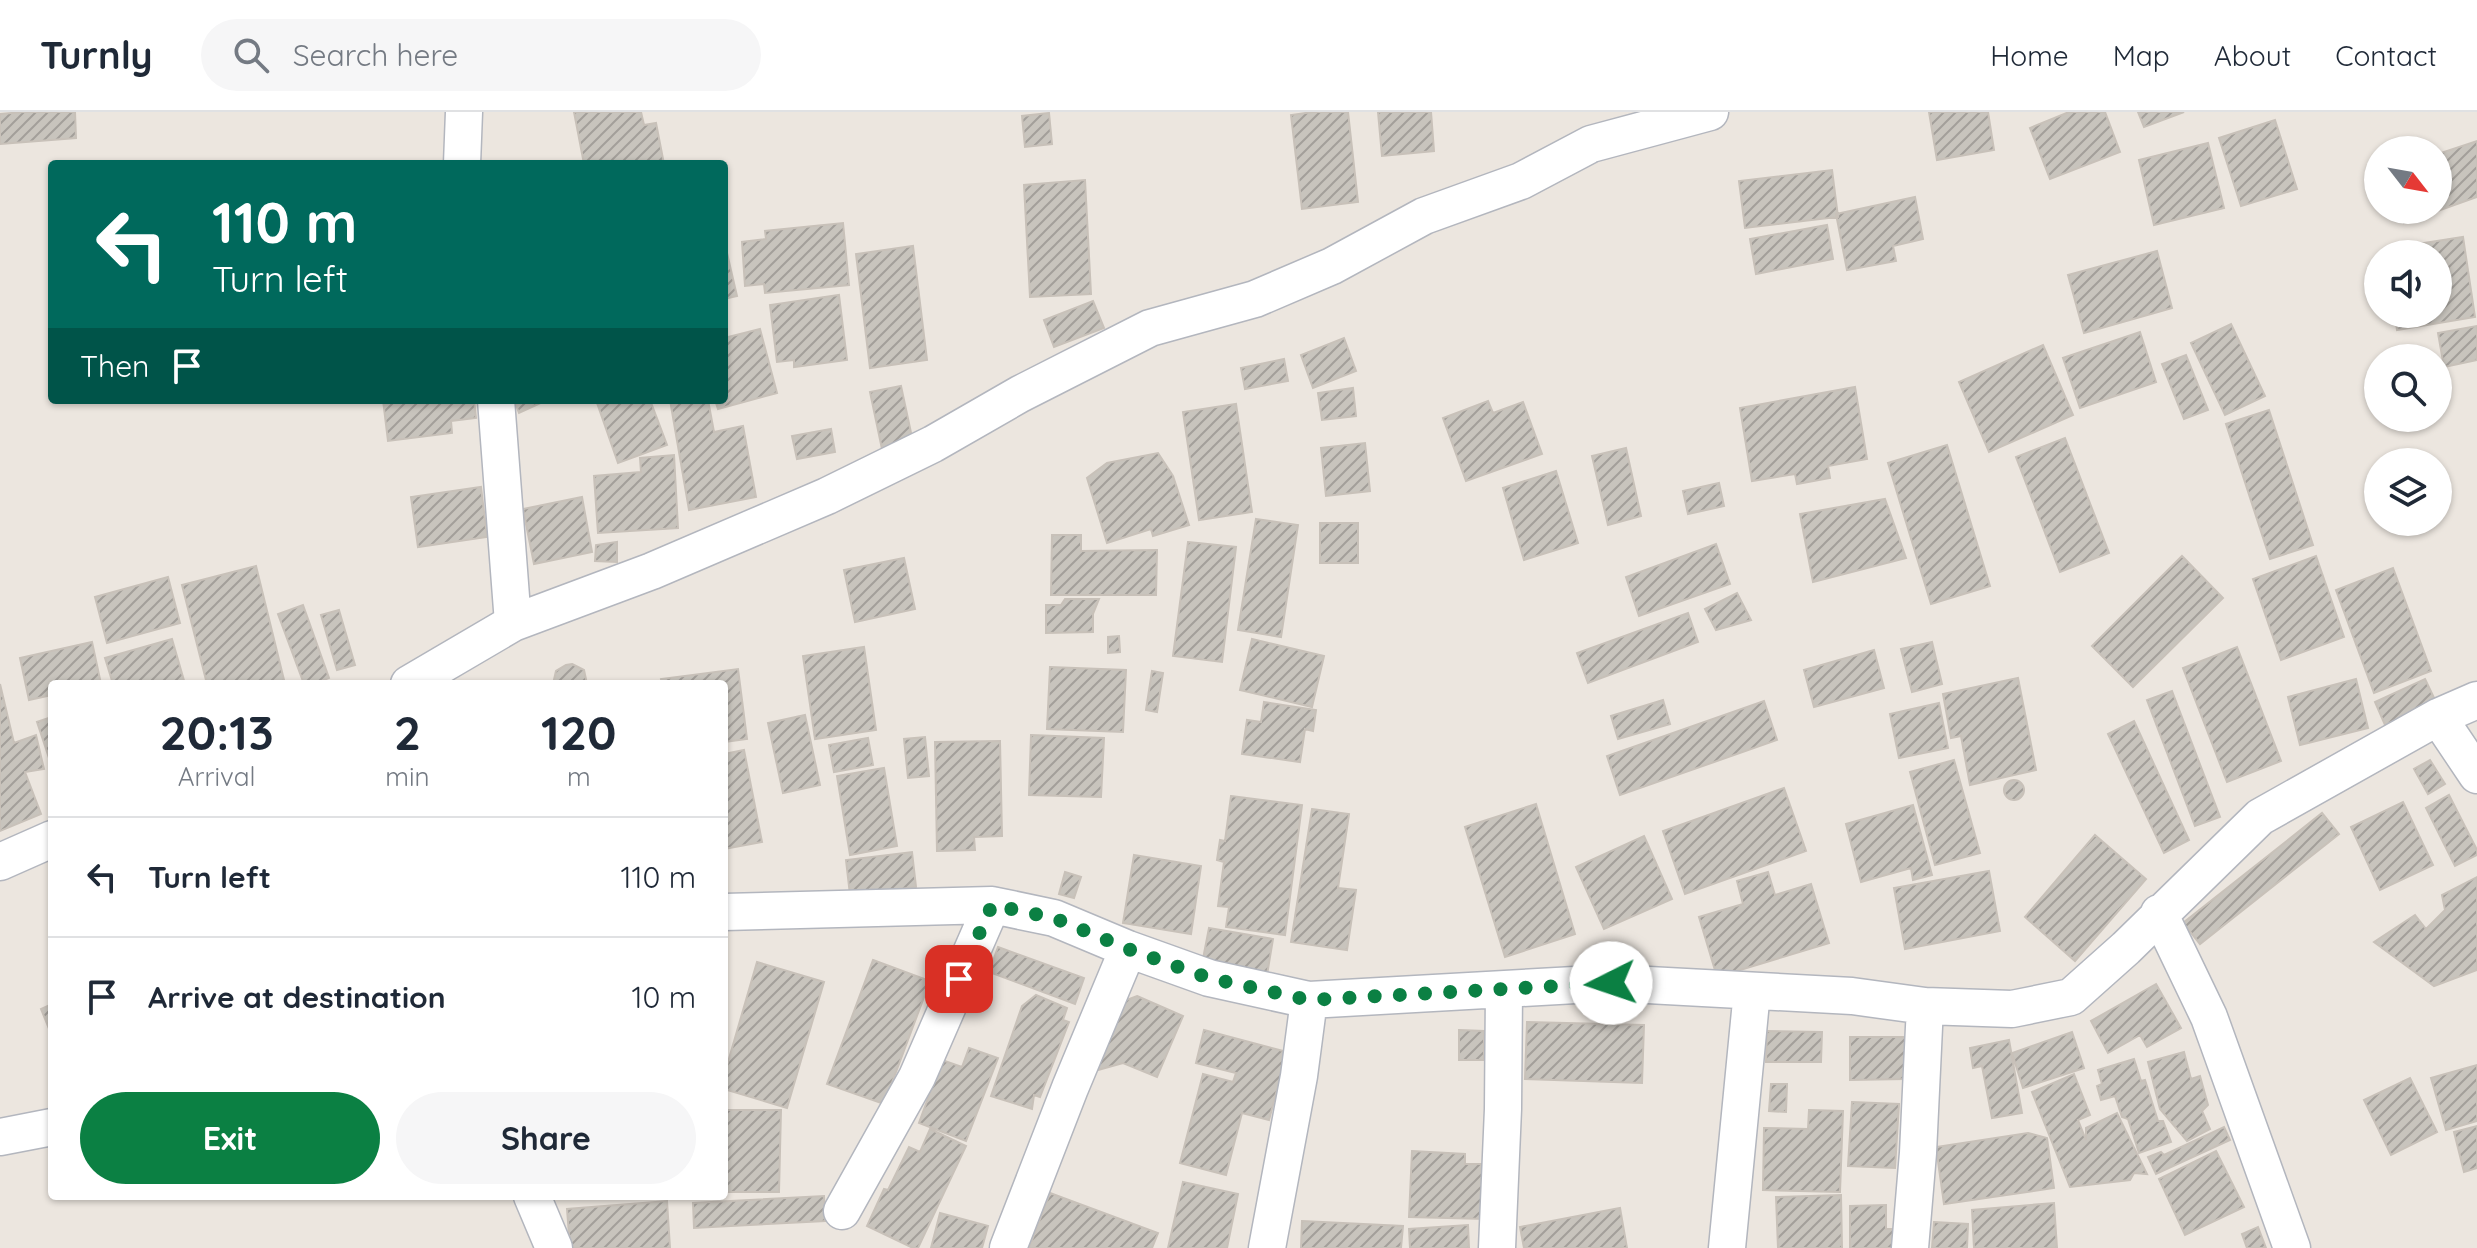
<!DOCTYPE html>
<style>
body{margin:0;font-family:Quicksand,sans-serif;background:#f6f6f7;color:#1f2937;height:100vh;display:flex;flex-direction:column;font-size:30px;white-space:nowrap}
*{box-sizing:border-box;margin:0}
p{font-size:26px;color:#747a83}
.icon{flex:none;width:44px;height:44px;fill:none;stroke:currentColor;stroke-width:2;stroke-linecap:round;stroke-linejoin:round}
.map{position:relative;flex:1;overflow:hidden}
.panel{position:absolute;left:48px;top:568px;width:680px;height:520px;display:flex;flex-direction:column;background:#fff;border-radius:8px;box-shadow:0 2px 6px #0004}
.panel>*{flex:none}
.hud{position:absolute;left:48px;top:48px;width:680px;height:244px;border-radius:8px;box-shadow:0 2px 6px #0004;background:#00695c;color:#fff;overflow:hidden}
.needle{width:52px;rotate:121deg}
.controls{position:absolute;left:2364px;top:24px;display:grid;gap:16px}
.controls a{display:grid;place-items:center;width:88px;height:88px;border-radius:50%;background:#fff;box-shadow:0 2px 6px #0004;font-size:40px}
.pin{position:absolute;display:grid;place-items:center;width:68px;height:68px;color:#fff;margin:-34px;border-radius:16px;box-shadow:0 4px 12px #0006}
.me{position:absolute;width:88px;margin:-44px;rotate:266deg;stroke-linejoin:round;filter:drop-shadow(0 0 6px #0008)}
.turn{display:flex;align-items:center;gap:28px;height:168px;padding:0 32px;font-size:36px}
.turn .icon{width:104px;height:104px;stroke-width:2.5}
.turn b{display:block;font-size:56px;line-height:68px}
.then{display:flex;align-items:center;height:76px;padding:0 32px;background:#0003;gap:16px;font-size:30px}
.eta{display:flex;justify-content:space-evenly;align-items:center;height:136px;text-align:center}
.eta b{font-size:48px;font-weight:700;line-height:56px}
.primary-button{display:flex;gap:16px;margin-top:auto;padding:16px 32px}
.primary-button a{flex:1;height:92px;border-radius:48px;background:#0b8043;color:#fff;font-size:32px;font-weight:700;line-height:92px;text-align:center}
.primary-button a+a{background:#f6f6f7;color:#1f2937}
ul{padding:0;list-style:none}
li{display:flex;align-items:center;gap:24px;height:120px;padding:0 32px;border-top:2px solid #e0e1e3}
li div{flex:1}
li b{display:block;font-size:30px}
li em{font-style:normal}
header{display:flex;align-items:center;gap:48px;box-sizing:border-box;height:112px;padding:0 40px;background:#fff;border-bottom:2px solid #e0e1e3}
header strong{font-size:38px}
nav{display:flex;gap:44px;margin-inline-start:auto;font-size:28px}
.search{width:560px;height:72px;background:#f6f6f7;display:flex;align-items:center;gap:20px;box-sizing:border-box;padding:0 28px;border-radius:44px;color:#747a83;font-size:30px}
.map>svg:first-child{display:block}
.building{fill:url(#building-hatch);stroke:#c8c1b9;stroke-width:2}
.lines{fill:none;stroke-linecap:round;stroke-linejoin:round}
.minor-casing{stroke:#b3b6be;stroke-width:39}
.minor{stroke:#fff;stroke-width:36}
.route{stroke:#0b8043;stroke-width:14;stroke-dasharray:0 25.2}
</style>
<header>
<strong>Turnly</strong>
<div class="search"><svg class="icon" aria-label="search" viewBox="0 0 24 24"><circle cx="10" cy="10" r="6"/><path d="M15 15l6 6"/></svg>Search here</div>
<nav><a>Home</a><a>Map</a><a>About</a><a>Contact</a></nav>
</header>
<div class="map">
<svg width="2477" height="1136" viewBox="0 0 2477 1136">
<defs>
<pattern id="building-hatch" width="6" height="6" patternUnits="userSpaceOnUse" patternTransform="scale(2)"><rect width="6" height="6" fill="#c8c4bd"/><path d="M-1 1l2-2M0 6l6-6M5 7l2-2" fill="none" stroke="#a39f9a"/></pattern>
</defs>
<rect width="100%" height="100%" fill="#ece6df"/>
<!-- building -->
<path class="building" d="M23,0H75L76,26L0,32V2Z
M574,0H641L644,13L656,11L664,52H584Z
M1313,0H1348L1358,90L1302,97L1291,3Z
M1378,0H1431L1434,39L1382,44Z
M1929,0H1988L1994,38L1937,48Z
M2069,0H2105L2120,40L2050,67L2030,16Z
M2138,0H2184L2144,15Z
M1049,1L1052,32L1025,35L1022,4Z
M2275,8L2297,77L2241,94L2219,26Z
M2477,29V85L2404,111L2399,98H2438V42Z
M2208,31L2224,96L2154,113L2139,48Z
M1832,58L1838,105L1745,116L1739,69Z
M1085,68L1091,182L1030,185L1024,73Z
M1915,85L1923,127L1893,134L1896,149L1847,158L1836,102Z
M843,111L849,173L765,181L764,172L745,174L742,130L766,127L765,119Z
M1827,113L1833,147L1756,162L1750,127Z
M2463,125L2475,205L2397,218L2395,202H2438V142H2386L2385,137Z
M913,134L927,248L870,256L856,142Z
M2157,139L2172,196L2084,221L2068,163Z
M724,141H727L737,184L724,187Z
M839,183L847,248L794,255V248L777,250L770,193Z
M1093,189L1104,216L1054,235L1044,208Z
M2231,212L2265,284L2225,303L2191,231Z
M2477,214V248L2444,255L2438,221Z
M760,217L777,281L718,297L715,288H724V226Z
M2140,220L2156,270L2080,296L2063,246Z
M1344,226L1356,259L1313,276L1301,243Z
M2043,233L2073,303L1989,340L1959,270Z
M2186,243L2208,298L2184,307L2162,252Z
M1284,247L1288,269L1245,277L1241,256Z
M901,274L913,330L882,337L870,280Z
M1855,275L1867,347L1828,354L1830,366L1797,372L1795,362L1752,369L1740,296Z
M1353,276L1356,304L1322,308L1318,281Z
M383,288H474L476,306L451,309L452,321L388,329Z
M514,288H547L519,301Z
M596,288H650L667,333L618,351Z
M670,288H708L714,320L743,314L756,385L689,398Z
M1488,289L1493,301L1523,290L1542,342L1466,369L1443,306Z
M1236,292L1252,400L1199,408L1183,300Z
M2269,298L2313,433L2270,447L2226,312Z
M831,317L835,340L797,347L792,324Z
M2065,326L2109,441L2060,460L2016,345Z
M1365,331L1370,379L1326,384L1321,336Z
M1947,333L1990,474L1931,492L1888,351Z
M1626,336L1641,404L1608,413L1592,344Z
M1158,341L1173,364L1189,413L1153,424L1151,417L1107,431L1087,366L1107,351Z
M674,343L678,416L598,421L594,364L641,360L640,346Z
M1556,359L1578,431L1524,448L1503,376Z
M1719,371L1724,394L1688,402L1683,379Z
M481,375L487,425L418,435L411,385Z
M582,385L592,440L534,452L523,397Z
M1885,387L1906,446L1813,470L1800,402Z
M1256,407L1298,413L1281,525L1238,518Z
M1320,411H1358V451H1320Z
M1052,423H1081V439L1157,438L1156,483H1051Z
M617,430V450L595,449L596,433Z
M1188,430L1236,435L1222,550L1173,544Z
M1716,432L1730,472L1639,504L1626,465Z
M2182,444L2223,486L2133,575L2092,534Z
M2316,444L2344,525L2281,548L2253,467Z
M904,446L915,497L855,510L844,458Z
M256,454L285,572H207L182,473Z
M2393,456L2431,559L2374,581L2336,478Z
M168,465L180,511L107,531L95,485Z
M1737,481L1751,508L1716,518L1705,497Z
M1065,487H1099L1093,502V520L1046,521V493H1061Z
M303,493L329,566L314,572H304L278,502Z
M339,498L355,553L337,558L321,503Z
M1688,501L1698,530L1588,571L1577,541Z
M1119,524L1120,540L1108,541V525Z
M172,527L185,572H113L105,546Z
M1252,527L1324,544L1312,595L1240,578Z
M92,530L101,572H52V583L29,588L20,546Z
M1932,530L1942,572L1912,580L1901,537Z
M864,535L876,618L815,627L803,544Z
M2237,535L2281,649L2227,670L2183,556Z
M1874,538L1884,576L1814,595L1804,558Z
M572,552L584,558L587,572H553L556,559L566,553Z
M1050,555L1126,558L1123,620L1047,617Z
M738,557L747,627L724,630V572H662L661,567Z
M1152,559L1163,561L1157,600L1146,598Z
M2018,566L2036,658L1970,673L1961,624L1951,626L1943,582Z
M2356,567L2368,616L2300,633L2288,585Z
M2425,567L2436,590L2385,613L2375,590Z
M0,572L14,631L36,623L44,657L25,660L41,702L0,719Z
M2172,579L2220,705L2195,714L2147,588Z
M1663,588L1670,612L1618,627L1611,604Z
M1764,589L1777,628L1620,683L1607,644Z
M1264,590L1316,598L1313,619L1305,617L1300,650L1242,642L1247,608L1261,610Z
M1939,591L1948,636L1899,646L1890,602Z
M805,603L820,673L783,681L768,611Z
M52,605V655L37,610Z
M2134,609L2189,728L2164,741L2108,622Z
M1031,623L1104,626L1101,685L1029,683Z
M925,625L929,664L908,666L904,627Z
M868,626L873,653L834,660L829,633Z
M1000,629L1002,724L974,725L975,738L937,739L935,630Z
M744,638L762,730L724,737V642Z
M1954,648L1980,741L1935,753L1910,660Z
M2430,648L2445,672L2428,682L2414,657Z
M884,656L897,734L850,743L837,664Z
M2004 678a10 10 0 1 1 20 0a10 10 0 1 1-20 0Z
M1784,676L1806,739L1685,782L1663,719Z
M2449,683L2477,738V743L2455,754L2426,696Z
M1231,684L1302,693L1285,823L1226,815L1229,795L1218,794L1224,750L1217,748L1220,728L1225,729Z
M2403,690L2433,753L2380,778L2351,715Z
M1536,692L1575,822L1505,845L1465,715Z
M1913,693L1932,763L1913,768L1911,756L1861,770L1846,712Z
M1312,697L1349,702L1338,776L1356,778L1347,838L1291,830Z
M2322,701L2339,722L2200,832L2183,811Z
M2095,723L2146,767L2075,849L2025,805Z
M1644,724L1672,787L1604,817L1576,755Z
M912,740L916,775L850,783L846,748Z
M1134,743L1201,754L1191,822L1123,811Z
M1989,759L2000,819L1905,837L1894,776Z
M1065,760L1081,765L1074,786L1059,782Z
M1768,760L1775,783L1811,772L1829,831L1717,865L1699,805L1743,792L1737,769Z
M2477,765V858L2434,874L2374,830L2415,803L2426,817L2445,798L2442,783Z
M1209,816L1273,827L1267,863L1202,852Z
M998,835L1084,866L1075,892L989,860Z
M873,848L930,869L884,992L827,972Z
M757,850L824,870L787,996L724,977V964Z
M2156,872L2181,916L2147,935L2140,923L2108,941L2091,909Z
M1036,883L1067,896L1063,908L1069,910L1040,985L1034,983L1032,997L991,984L1022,894Z
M1137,884L1183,904L1157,965L1123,951L1098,958L1116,892Z
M52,892V924L41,897Z
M1527,910L1644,913L1642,971L1525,967Z
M1204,918L1287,940L1269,1008L1242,1001L1226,1063L1180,1051L1203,962L1233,970L1236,961L1196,951Z
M1459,918L1484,919V948H1459Z
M1767,919L1822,920L1821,950H1766Z
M2072,920L2084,956L2023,976L2012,941Z
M1850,925H1905V967L1850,968Z
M2009,928L2022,1001L1992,1006L1982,954L1973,956L1970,936Z
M969,936L998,946L966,1029L919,1011L942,948L962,955Z
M2184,940L2191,967L2200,964L2208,993L2202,999L2210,1017L2187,1029L2160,997L2148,950Z
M2134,947L2141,969L2145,968L2158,1009H2163L2171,1030L2139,1041L2128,1007L2122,1005L2115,984L2101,988L2097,974L2102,972L2098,958Z
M2477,953V1009L2446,1018L2431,966Z
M2074,962L2090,1003L2078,1008L2086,1028V1016L2117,1001L2147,1062L2134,1061L2130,1068L2070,1075L2032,980Z
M2410,966L2437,1020L2391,1043L2364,988Z
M1771,972H1787L1786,1000L1769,999Z
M1852,990L1899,992L1895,1056L1848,1054Z
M724,998H781L779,1080H724Z
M1809,998L1843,999L1840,1080L1763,1078L1764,1016L1808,1017Z
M2477,1014V1056L2464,1060L2454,1020Z
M2224,1015L2230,1028L2156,1062L2148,1045L2161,1040L2164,1043Z
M930,1017L966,1034L918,1136H913L867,1114L884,1077L888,1078L909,1035L920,1040Z
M2028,1021L2047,1026L2054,1076L1944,1092L1936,1035Z
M1412,1039L1465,1042V1052H1489L1486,1107L1409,1105Z
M2216,1039L2244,1095L2185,1123L2159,1067Z
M1183,1070L1238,1082L1227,1136H1168Z
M1050,1081L1158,1121L1152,1136H1029Z
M1841,1083L1842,1136H1778L1776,1085Z
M824,1084L825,1109L694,1116L693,1091Z
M667,1089L670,1136H570L567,1097Z
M2054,1091L2057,1136H1974L1972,1098Z
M1886,1093V1117H1895V1136H1850V1094Z
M1620,1096L1627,1136H1524L1520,1115Z
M940,1101L988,1114L982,1136H931Z
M1302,1109L1403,1114L1401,1136H1301Z
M1934,1110L1968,1112L1967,1136H1932Z
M1468,1113L1469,1136H1410L1409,1117Z
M2258,1115L2266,1136H2247L2242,1122Z"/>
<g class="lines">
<defs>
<path id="minor" d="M462,52L464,0
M496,288L513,511
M409,572L513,511L652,459L827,384L933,332L1020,282L1150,216L1255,187L1332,154L1424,104L1521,69L1591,32L1710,0
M2438,605L2477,663
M0,750L52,727
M724,800L992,793L1054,806L1128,837L1209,866L1309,888L1611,871L1852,884L1925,894L2012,897L2071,885L2126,836L2260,705L2438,605L2477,588
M2159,801L2209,905L2292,1136
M0,1025L52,1015
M532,1084L554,1136
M842,1099L917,965L992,793
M1008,1136L1070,976L1128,837
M1267,1136L1299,964L1309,888
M1497,1136L1503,997L1504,878
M1727,1136L1752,879
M1910,1136L1918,1041L1925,894"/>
</defs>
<!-- minor casing -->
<use href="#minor" class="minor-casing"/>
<!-- minor -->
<use href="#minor" class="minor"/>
</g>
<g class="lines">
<!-- route -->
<path class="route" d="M959,867L992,793L1054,806L1128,837L1209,866L1309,888L1611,871"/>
</g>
</svg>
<div class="controls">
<a><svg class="needle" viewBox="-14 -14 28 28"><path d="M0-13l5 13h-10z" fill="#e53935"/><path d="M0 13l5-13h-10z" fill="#747a83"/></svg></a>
<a><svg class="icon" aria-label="sound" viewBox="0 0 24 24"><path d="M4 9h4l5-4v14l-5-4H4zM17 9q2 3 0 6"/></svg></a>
<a><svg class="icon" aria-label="search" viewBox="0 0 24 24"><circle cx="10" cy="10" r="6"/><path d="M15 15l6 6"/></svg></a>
<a><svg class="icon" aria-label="layers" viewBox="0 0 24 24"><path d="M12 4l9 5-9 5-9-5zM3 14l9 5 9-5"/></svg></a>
</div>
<div class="pin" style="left:959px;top:867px;background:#d93025"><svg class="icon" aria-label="arrive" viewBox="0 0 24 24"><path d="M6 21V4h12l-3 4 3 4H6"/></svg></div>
<svg class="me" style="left:1611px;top:871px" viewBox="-20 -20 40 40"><circle r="19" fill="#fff"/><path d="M0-13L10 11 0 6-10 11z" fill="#0b8043"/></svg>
<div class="hud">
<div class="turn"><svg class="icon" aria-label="left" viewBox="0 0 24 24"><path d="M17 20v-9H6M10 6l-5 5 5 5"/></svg><div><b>110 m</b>Turn left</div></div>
<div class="then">Then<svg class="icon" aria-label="arrive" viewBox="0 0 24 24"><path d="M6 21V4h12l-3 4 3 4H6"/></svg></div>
</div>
<section class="panel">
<div class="eta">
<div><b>20:13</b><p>Arrival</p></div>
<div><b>2</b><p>min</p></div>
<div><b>120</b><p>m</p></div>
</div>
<ul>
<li><svg class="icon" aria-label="left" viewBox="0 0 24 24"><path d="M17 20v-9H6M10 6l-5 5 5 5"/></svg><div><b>Turn left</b></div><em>110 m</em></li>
<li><svg class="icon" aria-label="arrive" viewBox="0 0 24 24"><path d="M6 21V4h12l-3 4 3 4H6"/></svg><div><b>Arrive at destination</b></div><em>10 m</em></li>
</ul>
<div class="primary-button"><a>Exit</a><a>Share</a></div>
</section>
</div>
